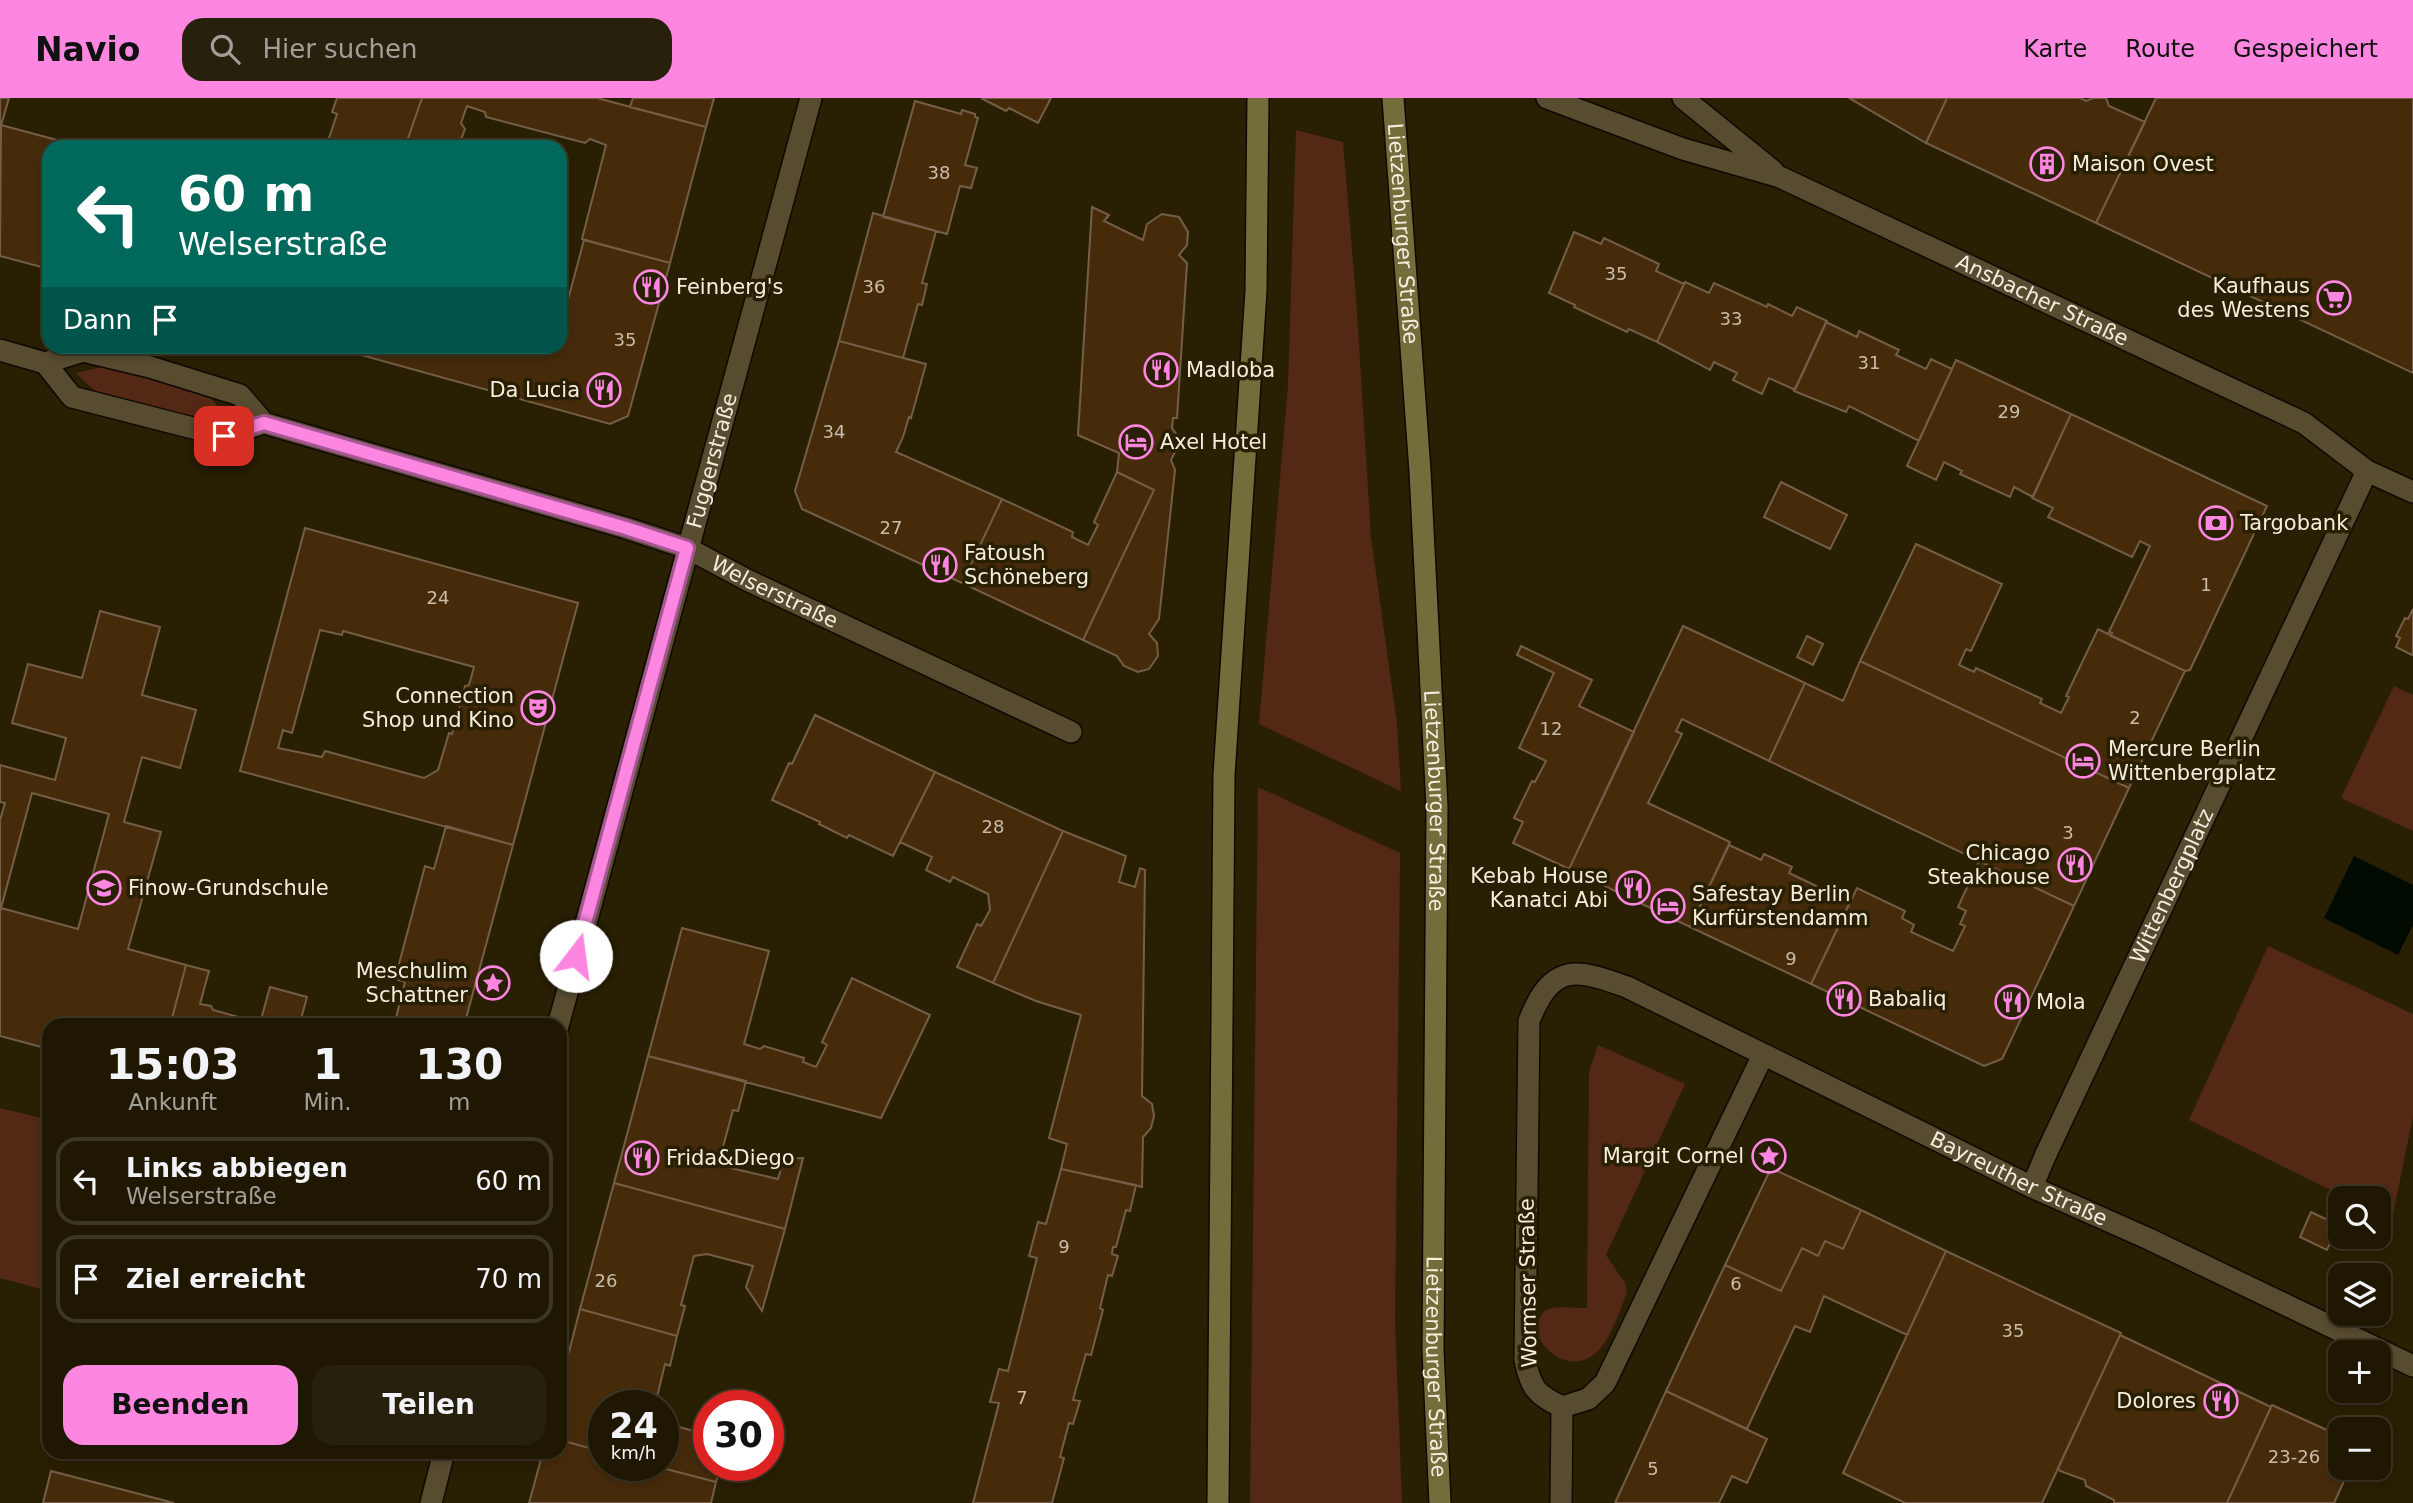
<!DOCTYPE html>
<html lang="de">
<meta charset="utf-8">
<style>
body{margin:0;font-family:"DejaVu Sans",sans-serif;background:#27200c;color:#f1f3f6;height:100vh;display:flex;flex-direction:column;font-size:26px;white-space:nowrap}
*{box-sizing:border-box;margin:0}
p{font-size:23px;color:#a19f99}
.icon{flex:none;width:38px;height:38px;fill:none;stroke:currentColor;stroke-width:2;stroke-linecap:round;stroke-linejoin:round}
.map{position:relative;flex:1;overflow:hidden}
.side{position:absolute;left:42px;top:920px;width:525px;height:441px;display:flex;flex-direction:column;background:#1f1702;border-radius:21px;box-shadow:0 4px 10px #0003,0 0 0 2px #3c3624}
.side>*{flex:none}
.guide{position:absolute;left:42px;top:42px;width:525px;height:214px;border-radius:21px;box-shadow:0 4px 10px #0003,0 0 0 2px #3c3624;background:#00695c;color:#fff;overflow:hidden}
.buttons{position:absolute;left:2328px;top:1088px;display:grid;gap:14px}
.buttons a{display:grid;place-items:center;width:63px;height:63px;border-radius:14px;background:#1f1702;box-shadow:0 4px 10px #0003,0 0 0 2px #3c3624;font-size:35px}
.speed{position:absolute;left:588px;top:1292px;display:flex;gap:14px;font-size:35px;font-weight:700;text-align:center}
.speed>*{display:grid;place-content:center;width:91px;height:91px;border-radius:50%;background:#1f1702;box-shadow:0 4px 10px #0003,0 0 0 2px #3c3624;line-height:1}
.speed small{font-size:18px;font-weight:400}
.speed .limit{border:10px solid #d22;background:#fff;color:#111}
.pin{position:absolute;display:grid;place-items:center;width:60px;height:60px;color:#fff;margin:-30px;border-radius:14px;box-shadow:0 4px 10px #0006}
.me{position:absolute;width:77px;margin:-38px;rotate:15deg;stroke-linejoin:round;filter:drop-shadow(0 0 5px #0008)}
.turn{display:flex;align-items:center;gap:24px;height:147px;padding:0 21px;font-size:32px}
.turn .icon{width:91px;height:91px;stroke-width:2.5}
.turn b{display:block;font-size:49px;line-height:60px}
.then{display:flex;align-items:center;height:66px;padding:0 21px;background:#0003;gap:14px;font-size:26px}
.eta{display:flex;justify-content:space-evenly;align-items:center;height:119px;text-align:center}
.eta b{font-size:42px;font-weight:700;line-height:49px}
.primary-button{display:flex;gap:14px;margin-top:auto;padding:14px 21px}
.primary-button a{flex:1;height:80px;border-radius:21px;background:#fd86e1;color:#111;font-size:28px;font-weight:700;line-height:80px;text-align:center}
.primary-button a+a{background:#27200c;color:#f1f3f6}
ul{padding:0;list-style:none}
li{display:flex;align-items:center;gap:21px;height:88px;margin:0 14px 10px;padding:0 7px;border:4px solid #3c3624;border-radius:21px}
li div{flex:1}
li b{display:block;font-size:26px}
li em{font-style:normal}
header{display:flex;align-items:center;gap:42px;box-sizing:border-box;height:98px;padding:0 35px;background:#fd86e1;color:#111}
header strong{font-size:33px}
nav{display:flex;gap:38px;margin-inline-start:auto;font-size:24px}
.search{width:490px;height:63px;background:#27200c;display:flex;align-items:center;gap:18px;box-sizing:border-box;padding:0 24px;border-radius:21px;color:#a19f99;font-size:26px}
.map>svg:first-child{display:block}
.green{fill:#532916}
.water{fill:#000a00}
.building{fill:#462b0b;stroke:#755e47;stroke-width:2;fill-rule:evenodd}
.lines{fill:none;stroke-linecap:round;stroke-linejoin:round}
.lane-casing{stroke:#110800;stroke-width:24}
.street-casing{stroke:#110800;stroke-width:24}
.secondary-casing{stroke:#110800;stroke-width:24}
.lane{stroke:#584c30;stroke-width:21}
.street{stroke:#584c30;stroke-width:21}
.secondary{stroke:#736c3b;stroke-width:21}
.route-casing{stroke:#a45792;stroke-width:18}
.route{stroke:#fd86e1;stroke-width:12}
.labels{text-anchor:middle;stroke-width:7;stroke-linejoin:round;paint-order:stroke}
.number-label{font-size:18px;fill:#c9bda9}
.poi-label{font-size:21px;fill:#f5eede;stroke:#291f03;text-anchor:start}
.street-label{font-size:21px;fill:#f5eede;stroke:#291f03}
</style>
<header>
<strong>Navio</strong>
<div class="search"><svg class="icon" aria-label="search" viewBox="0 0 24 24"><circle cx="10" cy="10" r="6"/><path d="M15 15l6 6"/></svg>Hier suchen</div>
<nav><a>Karte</a><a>Route</a><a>Gespeichert</a></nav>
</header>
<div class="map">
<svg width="2413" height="1405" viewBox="0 0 2413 1405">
<rect width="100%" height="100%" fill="#291f03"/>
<!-- green -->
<path class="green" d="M1296,32L1343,44L1356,199L1371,439L1397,626L1401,693L1259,626L1288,287Z
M105,268L211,300L222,314L206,322L97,295L76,275Z
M2394,588L2413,597V733L2341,700Z
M1258,689L1400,755L1395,1222L1402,1405H1250Z
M2268,848L2413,916V1018L2392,1122L2378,1115V1101H2349L2189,1022Z
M1598,947L1685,986L1606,1157L1625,1185L1627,1195C1619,1212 1612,1239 1598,1253C1567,1284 1520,1238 1544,1214C1552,1206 1576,1211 1587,1210L1589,974Z
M0,1010L49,1022V1193L0,1180Z"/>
<!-- water -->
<path class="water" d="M2354,758L2413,787V827L2398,857L2324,820Z"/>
<!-- building -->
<path class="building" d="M0,0H9L0,31Z
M337,0H422L405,49H326L337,16L332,14Z
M422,0H597L706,29L670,165L582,141L606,47L590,41L585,45L486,19L485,14L467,8L461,25L465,31L458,49H405Z
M633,0H714L706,29L630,9Z
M981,0H1051L1038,25L1009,10L1006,13Z
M1849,0H1947L1926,45Z
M1947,0H2080L2086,3L2093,0H2106L2109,8L2145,24L2096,125L1926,45Z
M2156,0H2413V275L2096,125Z
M915,3L961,16L962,12L975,16V19L978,20L965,67L977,70L971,90L960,88L947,136L883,119Z
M1,27L83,49H49V171L0,158Z
M1092,109L1109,117L1104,123L1143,142L1147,126L1162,116L1179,119L1188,134L1187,147L1179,157L1187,165L1177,320H1173L1172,330L1177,337L1179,346L1171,362L1175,372L1159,521L1149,536L1157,545L1158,558L1149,571L1138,574L1124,568L1117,558L1083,542L1154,392L1117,374L1119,355L1078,337Z
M873,115L936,133L922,185L927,186L922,207L918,206L903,260L839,243Z
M1574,134L1601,146L1604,140L1659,166L1656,173L1684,186L1657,244L1629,231L1627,234L1574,209L1575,207L1549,195Z
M584,142L670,165L628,318L610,326L336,250L560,248V215L565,213Z
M1685,184L1709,195L1714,185L1767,209L1768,206L1792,218L1797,209L1827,223L1795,292L1769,280L1762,296L1733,282L1737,275L1714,264L1710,272L1657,244Z
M1826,224L1857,239L1859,233L1899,252L1896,257L1926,271L1931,261L1952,271L1919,343L1849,308L1846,314L1794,293Z
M839,243L926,266L911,320L909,319L903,339L896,354L1002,401L962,485L802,411L795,393Z
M1956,262L2071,316L2033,399L2014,389L2010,399L1960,376L1962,373L1944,364L1936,382L1907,368Z
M2071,316L2267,408L2190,572L2185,573L2111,538L2112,535L2109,534L2150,448L2140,443L2132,459L2048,419L2053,410L2032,400Z
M1117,374L1154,392L1083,542L962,485L1002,401L1073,434L1072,439L1088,447L1098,427L1094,424Z
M1781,384L1847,417L1830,451L1764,419Z
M305,430L578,505L513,747L240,673ZM320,532L342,537L343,533L474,569L469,587L465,588L452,636L449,635L438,672L424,680L325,653L322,659L278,650L283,632L292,635Z
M1916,446L2002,486L1971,553L1966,551L1959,567L1974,574L1976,570L2042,601L2040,605L2061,615L2069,599L2066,598L2098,531L2185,573L2129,690L1860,563Z
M2413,511V556L2412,557L2396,549L2400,540L2396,538L2405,520L2408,521Z
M100,513L160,529L142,597L196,612L180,670L142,659L124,724L161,734L128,851L186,867L170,928H49V951L0,938V722L5,705L0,704V667L55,682L66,640L12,625L28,566L82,580ZM32,695L109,716L78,831L1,810Z
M1683,528L1805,585L1769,663L1682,621L1676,633L1682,636L1648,705L1730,744L1690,829L1569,771Z
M1807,538L1823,546L1813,567L1797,559Z
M1521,548L1592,582L1579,608L1634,634L1569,771L1513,745L1523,724L1514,720L1532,683L1535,684L1546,663L1519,650L1554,575L1517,557Z
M1860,563L2129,690L2074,808L1769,663L1805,585L1843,603Z
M815,617L935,674L893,758L849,737L847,740L819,726L820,724L772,702L789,665L792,666Z
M935,674L1063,733L993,885L957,869L977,826L981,828L990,812L988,796L953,779L950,784L926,772L932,759L900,744Z
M446,728L513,747L464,928H409L395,924L405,884L395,881L425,768L434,771Z
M1063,733L1126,758L1119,784L1135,789L1140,770L1145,772L1142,998L1152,1006L1154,1018L1151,1030L1143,1039L1142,1089L1061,1071L1067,1046L1049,1040L1081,917L1036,903L993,885Z
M1729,747L1761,762L1764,756L1792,769L1789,775L1850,804L1811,886L1690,829Z
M1979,763L2074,808L2002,961L1984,968L1811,886L1857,790L1905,813L1902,820L1914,827L1911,834L1953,853L1965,828L1960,826L1966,813L1958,809Z
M682,830L769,853L744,946L760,951L764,948L804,960L803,964L816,969L827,947L822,944L852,880L930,917L881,1020L648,958Z
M186,867L209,873L200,906L211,908L213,912L260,925L270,889L307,899L299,928H170Z
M379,920L395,924L409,928H377Z
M648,958L746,983L738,1013L733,1012L720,1060L731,1070L778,1081L784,1061L803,1060L785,1131L614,1085Z
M1771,1070L1861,1112L1843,1151L1825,1143L1818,1158L1802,1150L1781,1193L1725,1167Z
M1061,1071L1136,1087L1130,1113L1126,1112L1116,1149H1113L1112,1156L1118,1158L1112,1178L1108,1177L1100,1210L1103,1212L1091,1257L1086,1256L1076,1291L1073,1302L1080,1303L1073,1326L1069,1325L1060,1359L1064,1360L1052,1405H973L999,1305L990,1304L999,1271L1008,1273L1037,1160L1029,1158L1038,1124L1046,1126Z
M614,1085L785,1131L762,1213L746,1189L753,1168L707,1156L694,1158L681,1207L685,1208L677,1238L580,1211Z
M1861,1112L1946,1153L1907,1237L1824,1198L1810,1234L1795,1228L1747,1331L1666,1293L1725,1167L1781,1193L1802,1150L1818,1158L1825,1143L1843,1151Z
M2311,1114L2338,1127L2327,1152L2300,1139Z
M1946,1153L2121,1235L2042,1405H1905L1843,1375Z
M580,1211L677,1238L670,1268L665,1266L655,1307H604V1354L560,1342V1289Z
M2120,1237L2271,1309L2227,1405H2114V1402L2086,1388L2085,1382L2060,1373L2058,1370Z
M1666,1293L1767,1341L1747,1385L1732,1378L1719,1405H1615Z
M2272,1307L2340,1338V1370H2350L2334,1405H2227Z
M664,1325L709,1337V1367H721L716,1384L651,1367H663Z
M560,1342L604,1354V1367H651L716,1384L711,1405H529L543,1354H560Z
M51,1373L174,1405H43Z"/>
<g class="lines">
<defs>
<path id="lane" d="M2032,1089L2046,1056
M1561,1405L1562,1309"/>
<g id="street">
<path id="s1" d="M1547,0L1683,51L1780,79L2304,325L2367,373L2413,394"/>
<path d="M1683,0L1773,73"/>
<path id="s2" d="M0,252L45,265L83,253L150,269L240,297L264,325L626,430L687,450L749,483L1071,634"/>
<path d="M45,265L72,299L224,338L264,325"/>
<path id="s3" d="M558,928L811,0"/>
<path id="s4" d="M1763,957L1605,1285L1588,1301L1562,1309C1536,1296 1531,1291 1525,1262L1529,923C1552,865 1575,870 1627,889L2032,1089L2149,1141L2413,1268"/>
<path id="s5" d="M2046,1056L2367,373"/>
<path d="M431,1405L444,1354"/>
</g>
<g id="secondary">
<path id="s6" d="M1393,0L1420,373L1437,709L1433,1252L1440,1405"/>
<path d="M1218,1405L1224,677L1256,193L1258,0"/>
</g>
</defs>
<!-- lane casing -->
<use href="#lane" class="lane-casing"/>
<!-- street casing -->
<use href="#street" class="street-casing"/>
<!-- secondary casing -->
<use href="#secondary" class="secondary-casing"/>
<!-- lane -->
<use href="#lane" class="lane"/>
<!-- street -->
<use href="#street" class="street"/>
<!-- secondary -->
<use href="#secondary" class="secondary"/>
</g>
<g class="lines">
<defs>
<path id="route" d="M224,338L264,325L626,430L687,450L576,858"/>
</defs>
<!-- route casing -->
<use href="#route" class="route-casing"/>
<!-- route -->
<use href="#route" class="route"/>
</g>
<!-- icons -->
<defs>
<symbol id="building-ring" viewBox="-11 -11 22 22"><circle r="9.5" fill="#291f03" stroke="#fd86e1" stroke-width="1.5"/><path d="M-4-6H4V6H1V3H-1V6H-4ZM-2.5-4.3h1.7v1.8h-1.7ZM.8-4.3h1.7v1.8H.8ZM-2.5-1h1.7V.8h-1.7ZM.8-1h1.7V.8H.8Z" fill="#fd86e1"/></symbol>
<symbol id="restaurant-ring" viewBox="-11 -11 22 22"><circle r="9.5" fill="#291f03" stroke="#fd86e1" stroke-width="1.5"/><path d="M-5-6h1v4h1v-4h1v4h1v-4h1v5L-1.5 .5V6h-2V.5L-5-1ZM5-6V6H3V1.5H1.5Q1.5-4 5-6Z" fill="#fd86e1"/></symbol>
<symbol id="supermarket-ring" viewBox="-11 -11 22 22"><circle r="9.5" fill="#291f03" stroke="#fd86e1" stroke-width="1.5"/><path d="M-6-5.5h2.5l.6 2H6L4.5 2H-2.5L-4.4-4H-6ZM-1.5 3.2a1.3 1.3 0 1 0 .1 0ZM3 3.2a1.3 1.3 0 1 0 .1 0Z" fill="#fd86e1"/></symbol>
<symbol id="hotel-ring" viewBox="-11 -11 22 22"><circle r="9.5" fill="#291f03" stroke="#fd86e1" stroke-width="1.5"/><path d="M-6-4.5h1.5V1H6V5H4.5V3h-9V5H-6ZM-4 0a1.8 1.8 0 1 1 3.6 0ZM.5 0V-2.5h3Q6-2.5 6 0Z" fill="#fd86e1"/></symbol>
<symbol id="bank-ring" viewBox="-11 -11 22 22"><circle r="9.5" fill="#291f03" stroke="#fd86e1" stroke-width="1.5"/><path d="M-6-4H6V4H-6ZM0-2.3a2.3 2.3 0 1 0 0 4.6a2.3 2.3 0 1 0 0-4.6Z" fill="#fd86e1"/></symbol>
<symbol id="theatre-ring" viewBox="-11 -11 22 22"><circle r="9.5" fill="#291f03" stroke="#fd86e1" stroke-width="1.5"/><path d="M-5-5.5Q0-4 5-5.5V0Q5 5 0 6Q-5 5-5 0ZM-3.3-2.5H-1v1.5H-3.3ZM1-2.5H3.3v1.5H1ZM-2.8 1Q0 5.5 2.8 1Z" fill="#fd86e1"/></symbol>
<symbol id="school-ring" viewBox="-11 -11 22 22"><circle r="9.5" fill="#291f03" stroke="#fd86e1" stroke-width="1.5"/><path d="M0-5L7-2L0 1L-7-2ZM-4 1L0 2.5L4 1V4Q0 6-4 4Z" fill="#fd86e1"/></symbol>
<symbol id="sight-ring" viewBox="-11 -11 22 22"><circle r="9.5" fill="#291f03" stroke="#fd86e1" stroke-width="1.5"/><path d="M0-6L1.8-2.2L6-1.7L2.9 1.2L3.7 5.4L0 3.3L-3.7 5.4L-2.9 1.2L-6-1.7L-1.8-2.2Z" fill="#fd86e1"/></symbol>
</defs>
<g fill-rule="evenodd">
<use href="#building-ring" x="2028" y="47" width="38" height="38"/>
<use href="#restaurant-ring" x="632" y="170" width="38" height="38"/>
<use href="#supermarket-ring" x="2315" y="181" width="38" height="38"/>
<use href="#restaurant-ring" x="1142" y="253" width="38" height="38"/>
<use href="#restaurant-ring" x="585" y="273" width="38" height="38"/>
<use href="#hotel-ring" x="1117" y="325" width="38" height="38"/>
<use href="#bank-ring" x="2197" y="406" width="38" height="38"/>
<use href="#restaurant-ring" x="921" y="448" width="38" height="38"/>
<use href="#theatre-ring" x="519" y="591" width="38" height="38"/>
<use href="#hotel-ring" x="2064" y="644" width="38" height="38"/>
<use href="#restaurant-ring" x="2056" y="748" width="38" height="38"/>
<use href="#school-ring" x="85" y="771" width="38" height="38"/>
<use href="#restaurant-ring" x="1614" y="771" width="38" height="38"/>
<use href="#hotel-ring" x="1649" y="789" width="38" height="38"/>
<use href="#sight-ring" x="474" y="866" width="38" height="38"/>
<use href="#restaurant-ring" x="1825" y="882" width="38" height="38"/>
<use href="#restaurant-ring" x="1993" y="885" width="38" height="38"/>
<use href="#sight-ring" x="1750" y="1039" width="38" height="38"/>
<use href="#restaurant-ring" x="623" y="1041" width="38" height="38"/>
<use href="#restaurant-ring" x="2202" y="1284" width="38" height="38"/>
</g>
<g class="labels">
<!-- number labels -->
<g class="number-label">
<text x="939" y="81">38</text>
<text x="1616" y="182">35</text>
<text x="874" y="195">36</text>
<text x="1731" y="227">33</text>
<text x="625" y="248">35</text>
<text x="1869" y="271">31</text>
<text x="2009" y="320">29</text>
<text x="834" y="340">34</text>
<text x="891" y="436">27</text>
<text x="2206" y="493">1</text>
<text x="438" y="506">24</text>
<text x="2135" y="626">2</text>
<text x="1551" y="637">12</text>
<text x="993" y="735">28</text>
<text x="2068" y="741">3</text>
<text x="1791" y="867">9</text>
<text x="1064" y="1155">9</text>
<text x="606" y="1189">26</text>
<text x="1736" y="1192">6</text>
<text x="2013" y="1239">35</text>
<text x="1022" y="1306">7</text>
<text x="2294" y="1365">23-26</text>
<text x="1653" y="1377">5</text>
</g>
<!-- poi labels -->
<g class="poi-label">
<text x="2072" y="73">Maison Ovest</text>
<text x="2310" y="195" text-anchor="end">Kaufhaus<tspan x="2310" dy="24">des Westens</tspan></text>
<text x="676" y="196">Feinberg's</text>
<text x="1186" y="279">Madloba</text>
<text x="580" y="299" text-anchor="end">Da Lucia</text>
<text x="1160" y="351">Axel Hotel</text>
<text x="2240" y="432">Targobank</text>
<text x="964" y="462">Fatoush<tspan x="964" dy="24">Schöneberg</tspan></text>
<text x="514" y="605" text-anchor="end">Connection<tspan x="514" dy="24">Shop und Kino</tspan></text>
<text x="2108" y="658">Mercure Berlin<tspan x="2108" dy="24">Wittenbergplatz</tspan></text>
<text x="2050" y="762" text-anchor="end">Chicago<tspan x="2050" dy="24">Steakhouse</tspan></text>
<text x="1608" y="785" text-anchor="end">Kebab House<tspan x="1608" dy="24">Kanatci Abi</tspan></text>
<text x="128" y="797">Finow-Grundschule</text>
<text x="1692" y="803">Safestay Berlin<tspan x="1692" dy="24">Kurfürstendamm</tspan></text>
<text x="468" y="880" text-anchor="end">Meschulim<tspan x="468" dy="24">Schattner</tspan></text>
<text x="1868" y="908">Babaliq</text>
<text x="2036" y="911">Mola</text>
<text x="1744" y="1065" text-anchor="end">Margit Cornel</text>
<text x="666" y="1067">Frida&amp;Diego</text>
<text x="2196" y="1310" text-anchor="end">Dolores</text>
</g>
<!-- street labels -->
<g class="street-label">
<text dy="7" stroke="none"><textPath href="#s6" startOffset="136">Lietzenburger Straße</textPath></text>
<text dy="7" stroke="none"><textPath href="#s1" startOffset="536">Ansbacher Straße</textPath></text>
<text dy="7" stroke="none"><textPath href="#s3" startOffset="586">Fuggerstraße</textPath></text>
<text dy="7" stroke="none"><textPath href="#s2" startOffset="826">Welserstraße</textPath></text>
<text dy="7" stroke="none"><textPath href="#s6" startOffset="704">Lietzenburger Straße</textPath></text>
<text dy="7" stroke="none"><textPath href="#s5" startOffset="296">Wittenbergplatz</textPath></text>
<text dy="7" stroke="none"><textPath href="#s4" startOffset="1377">Bayreuther Straße</textPath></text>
<text transform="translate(1528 1185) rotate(-91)" y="7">Wormser Straße</text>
<text dy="7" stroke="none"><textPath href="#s6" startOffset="1270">Lietzenburger Straße</textPath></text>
</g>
</g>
</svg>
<div class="buttons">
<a><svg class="icon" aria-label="search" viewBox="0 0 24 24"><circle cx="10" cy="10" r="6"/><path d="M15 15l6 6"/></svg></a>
<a><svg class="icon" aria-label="layers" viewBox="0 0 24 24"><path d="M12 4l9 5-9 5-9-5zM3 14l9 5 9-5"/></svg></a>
<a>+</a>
<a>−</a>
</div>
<div class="speed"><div>24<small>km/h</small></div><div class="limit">30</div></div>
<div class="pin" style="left:224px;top:338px;background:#d93025"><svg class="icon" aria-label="arrive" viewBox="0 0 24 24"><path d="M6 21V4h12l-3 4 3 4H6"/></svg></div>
<svg class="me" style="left:576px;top:858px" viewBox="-20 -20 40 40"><circle r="19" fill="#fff"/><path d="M0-13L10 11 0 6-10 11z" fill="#fd86e1"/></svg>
<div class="guide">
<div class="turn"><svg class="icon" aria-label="left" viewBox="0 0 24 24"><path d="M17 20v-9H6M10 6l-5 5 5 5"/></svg><div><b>60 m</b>Welserstraße</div></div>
<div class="then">Dann<svg class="icon" aria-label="arrive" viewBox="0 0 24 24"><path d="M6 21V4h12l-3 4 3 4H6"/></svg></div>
</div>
<section class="side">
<div class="eta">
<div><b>15:03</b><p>Ankunft</p></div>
<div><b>1</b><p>Min.</p></div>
<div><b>130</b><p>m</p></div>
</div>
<ul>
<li><svg class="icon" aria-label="left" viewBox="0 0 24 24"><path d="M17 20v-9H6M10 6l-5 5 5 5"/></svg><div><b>Links abbiegen</b><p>Welserstraße</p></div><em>60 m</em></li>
<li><svg class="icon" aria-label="arrive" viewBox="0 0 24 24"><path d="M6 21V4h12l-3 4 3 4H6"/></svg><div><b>Ziel erreicht</b></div><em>70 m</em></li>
</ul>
<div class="primary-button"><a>Beenden</a><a>Teilen</a></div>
</section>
</div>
